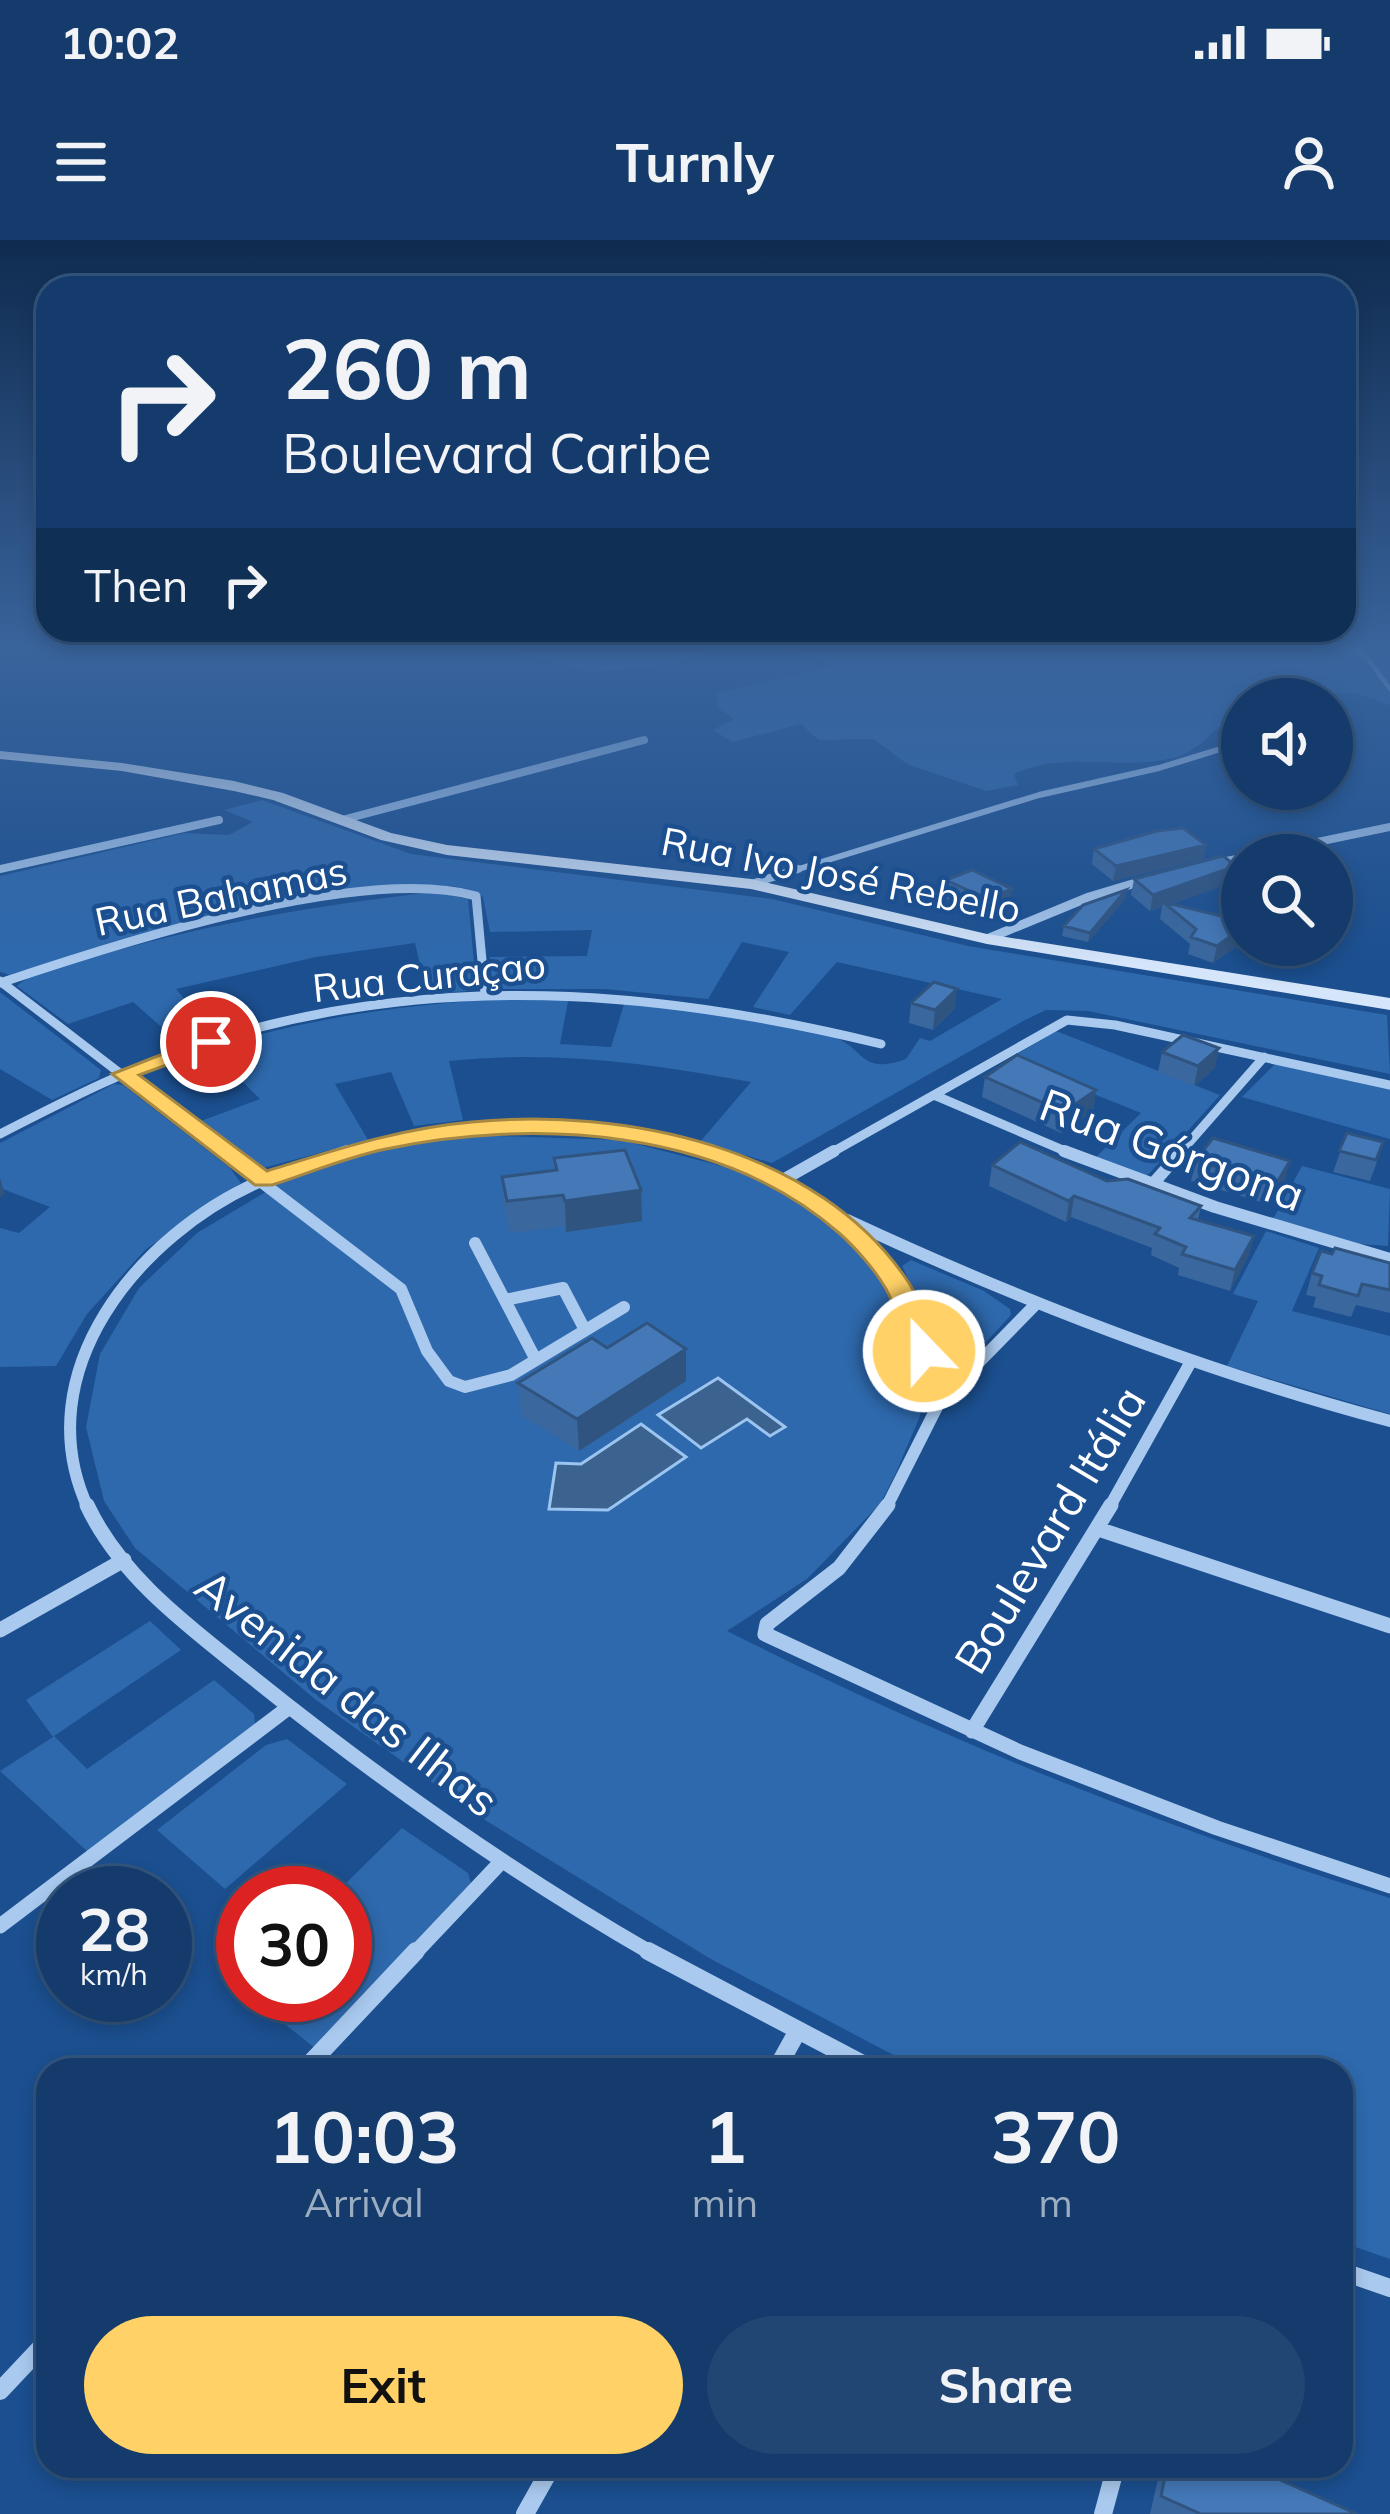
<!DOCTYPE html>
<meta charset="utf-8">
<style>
body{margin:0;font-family:Mulish,sans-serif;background:#214673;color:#f1f3f6;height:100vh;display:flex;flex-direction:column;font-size:45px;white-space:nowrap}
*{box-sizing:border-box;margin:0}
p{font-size:39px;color:#9dadc1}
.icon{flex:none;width:66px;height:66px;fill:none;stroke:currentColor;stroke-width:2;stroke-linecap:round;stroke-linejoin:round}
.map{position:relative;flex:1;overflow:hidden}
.sheet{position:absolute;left:36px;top:1818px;width:1317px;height:420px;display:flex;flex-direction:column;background:#143b6b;border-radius:36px;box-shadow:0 6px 18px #0003,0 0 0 3px #33557e}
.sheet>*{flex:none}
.hud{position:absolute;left:36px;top:36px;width:1320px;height:366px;border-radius:36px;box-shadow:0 6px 18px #0003,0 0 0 3px #33557e;background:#143b6b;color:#f1f3f6;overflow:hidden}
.buttons{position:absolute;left:1221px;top:438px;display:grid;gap:24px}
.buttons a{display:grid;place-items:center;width:132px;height:132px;border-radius:50%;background:#143b6b;box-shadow:0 6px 18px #0003,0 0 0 3px #33557e;font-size:60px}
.speed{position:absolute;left:36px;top:1626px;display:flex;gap:24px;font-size:60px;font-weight:700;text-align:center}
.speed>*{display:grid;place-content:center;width:156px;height:156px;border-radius:50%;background:#143b6b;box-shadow:0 6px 18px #0003,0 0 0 3px #33557e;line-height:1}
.speed small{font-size:30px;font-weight:400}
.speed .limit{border:18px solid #d22;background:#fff;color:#111}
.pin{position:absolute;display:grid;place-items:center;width:102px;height:102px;color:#fff;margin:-51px;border:6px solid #fff;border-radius:50%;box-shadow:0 3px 12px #0007}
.me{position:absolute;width:132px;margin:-66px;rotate:338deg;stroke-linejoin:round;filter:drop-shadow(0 0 9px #0008)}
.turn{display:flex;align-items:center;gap:42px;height:252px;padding:0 48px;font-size:54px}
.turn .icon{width:156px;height:156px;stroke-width:2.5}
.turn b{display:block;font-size:84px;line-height:102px}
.then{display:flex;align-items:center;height:114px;padding:0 48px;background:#0003;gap:24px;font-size:45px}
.eta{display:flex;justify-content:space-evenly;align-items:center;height:204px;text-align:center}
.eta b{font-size:72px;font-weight:700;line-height:84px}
.button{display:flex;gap:24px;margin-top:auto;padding:24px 48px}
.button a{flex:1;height:138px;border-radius:72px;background:#ffd166;color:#111;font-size:48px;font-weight:700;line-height:138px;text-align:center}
.button a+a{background:#214673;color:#f1f3f6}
.status{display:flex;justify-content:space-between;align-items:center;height:84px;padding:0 60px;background:#143b6b;direction:ltr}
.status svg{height:33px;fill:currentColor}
header{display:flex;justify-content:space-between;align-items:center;height:156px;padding:0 48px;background:#143b6b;font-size:54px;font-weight:700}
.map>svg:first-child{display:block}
.green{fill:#2e69ad}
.water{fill:#3c6290;stroke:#9cc4f0;stroke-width:3}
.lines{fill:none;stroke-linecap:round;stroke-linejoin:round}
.stream{stroke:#9cc4f0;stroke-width:4.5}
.lane-far1{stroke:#a9c9ee;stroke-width:6}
.lane{stroke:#a9c9ee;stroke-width:8}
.street-far4{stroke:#a9c9ee;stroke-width:8}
.street-far3{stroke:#a9c9ee;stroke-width:9}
.street-far2{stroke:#a9c9ee;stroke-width:12}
.street-far1{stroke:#a9c9ee;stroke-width:15}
.street{stroke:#a9c9ee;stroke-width:18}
.secondary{fill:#d6e6fa;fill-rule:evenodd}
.wall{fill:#3a679d}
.shaded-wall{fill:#305480}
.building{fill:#4478b7;stroke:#305480;stroke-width:3}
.route{fill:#ffd166;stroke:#a68842;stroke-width:3}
.labels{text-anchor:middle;stroke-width:9;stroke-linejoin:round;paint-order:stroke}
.far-street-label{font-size:39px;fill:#fff;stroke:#1b4f8f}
.street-label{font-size:45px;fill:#fff;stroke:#1b4f8f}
</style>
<div class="status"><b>10:02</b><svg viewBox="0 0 49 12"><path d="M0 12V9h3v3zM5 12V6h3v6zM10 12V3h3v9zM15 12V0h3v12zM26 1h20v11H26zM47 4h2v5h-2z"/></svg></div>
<header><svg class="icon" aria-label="menu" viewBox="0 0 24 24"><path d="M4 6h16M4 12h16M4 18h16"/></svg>Turnly<svg class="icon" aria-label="person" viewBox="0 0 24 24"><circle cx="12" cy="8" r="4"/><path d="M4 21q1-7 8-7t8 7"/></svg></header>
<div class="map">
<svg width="1390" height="2274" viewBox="0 0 1390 2274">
<rect width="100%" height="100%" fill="#1b4f8f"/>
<!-- green -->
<path class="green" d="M451,407H1390V465L1356,453L1242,459V471C1216,484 1202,511 1173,518C1119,531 1064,510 1014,534L1018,545L986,551L907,524L874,499L819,500L801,484L732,502L713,490L734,479L719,468L716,453L831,427L815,417L724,412L650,427L585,432L550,421Z
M262,560L411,614L772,659L968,706L1387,775L1390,834L1088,771L1046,770L1025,780L772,923L700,902L751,842C649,823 553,810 449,821L463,880L414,886L391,832L335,844L368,900L263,928L201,881L260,859L210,809C327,771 446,760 569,756L560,804L611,807L625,761C680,763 778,780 831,796C866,807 858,836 906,819L920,798L930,801L1002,759L837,722L790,775L753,767L789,712L742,702L708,759L605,749H504L492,742L490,717L587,716L592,690L490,692L483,657C436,611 79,712 10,735L0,732V636L185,593L229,595L253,582L224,570Z
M435,652L468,659L476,743L468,751L427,754L415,703L316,717L176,749L214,795L182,805L133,762L68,784L17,746C33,731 65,725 86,719C201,685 316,665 435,652Z
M0,752L101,830L99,838L52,860L0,829Z
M1056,791L1220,855L1147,936L1093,920L1141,873L1039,832L1046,827L1016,815Z
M1275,824L1390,849V899L1242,857Z
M114,844L123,845L230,928L241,943L145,1010L87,1074L56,1126L0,1127V988L19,993L50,967L0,948V903Z
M467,895L621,900L741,931L795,957L841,991L892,1054L923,1154L920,1176L895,1235L880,1264L807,1339L727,1391C942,1499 1161,1587 1390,1658V2019L1341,2002V1830H922L709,1718L485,1580L316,1460L135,1308L104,1261L86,1187L100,1114L139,1048L197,993L289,938L353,916Z
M1302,926L1390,949L1388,1006L1359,1004L1272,981Z
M1266,991L1319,1008L1292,1071L1390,1096V1174L1227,1126L1258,1061L1233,1054Z
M911,1020L984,1051L1010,1069L1011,1075L964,1126L949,1131L943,1127L932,1086L902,1026Z
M150,1381L181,1410L54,1496L87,1529L214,1440L254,1474L255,1484L88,1612L0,1531L53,1497L26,1460Z
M287,1499L347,1544L225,1649L157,1590L266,1505Z
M402,1588L468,1633L471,1643L315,1808L248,1755H345V1653H336Z"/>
<!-- water -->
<path class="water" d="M718,1138L785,1187L770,1196L747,1179L701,1208L658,1175Z
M641,1184L686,1217L608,1270L549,1269L556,1223L581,1224Z"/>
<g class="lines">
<!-- stream -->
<path class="stream" d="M1351,407L1367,418L1390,449"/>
<!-- lane-far1 -->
<path class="lane-far1" d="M789,632L1039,555L1159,528L1240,503"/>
<!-- lane -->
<path class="lane" d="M751,644L798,629"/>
<!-- street-far4 -->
<path class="street-far4" d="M342,580L644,500
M1255,615L1390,587
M1216,623L1242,618
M0,629L219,580"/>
<!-- street-far3 -->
<path class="street-far3" d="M987,699L1089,657L1149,639
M0,741L225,914
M0,743C116,704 360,624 476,656L485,753
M934,855L1072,914
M0,894C68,859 135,825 208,802C432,731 657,749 881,804
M339,914C461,871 593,884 716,914
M829,914L1067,780L1115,785L1390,845
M1179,914L1264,817"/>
<!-- street-far2 -->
<path class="street-far2" d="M221,911L401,1049L427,1111L449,1141L465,1147L511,1135L624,1067
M703,911C766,925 859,985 893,1040C917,1077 928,1121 939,1163L886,1268
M1064,911L1215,967L1390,1019
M781,941L834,911
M1150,947L1182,911
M847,980C1023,1062 1202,1131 1390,1181
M475,1003L536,1120
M505,1060L563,1048L585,1090
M939,1163L1034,1066
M88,1268C25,1132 139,994 261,941C289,929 319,921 348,911
M1109,1268L1189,1125"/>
<!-- street-far1 -->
<path class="street-far1" d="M87,1265C121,1338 191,1388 252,1437C379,1539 512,1633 653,1714
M888,1265L839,1328L767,1384L765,1394L1020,1512L1217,1588L1390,1646
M1098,1289L1390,1386
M0,1390L124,1320
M972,1491L1111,1265
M0,1686L288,1468
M414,1714L502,1621"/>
<!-- street -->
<path class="street" d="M648,1711L874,1830
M304,1830L416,1711
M776,1830L796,1794
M1341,2031L1390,2048
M0,2151L48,2100
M525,2274L552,2226
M1103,2274L1116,2226"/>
<!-- secondary -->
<path class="secondary" d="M0,511L122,523L234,541L283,553L391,593L447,605L751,639L987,694L1390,758V770L987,704L751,649L447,615L381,600L273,560L234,551L122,531L0,519Z"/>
</g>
<!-- wall -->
<path class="wall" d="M1206,605L1203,619L1113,641L1092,624L1094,609Z
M1134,639L1233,642L1171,664L1242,681V703L1213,723L1188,714L1190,704L1160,679L1162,667L1150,671L1131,655Z
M946,640L1010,667L985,678L945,658Z
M1126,650L1125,659L1088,702L1062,696L1064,686Z
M911,763L955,768L933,790L909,783Z
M1162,812L1215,828L1194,846L1158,832Z
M985,837L1096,850L1093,871L1061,893L982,857Z
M1347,893L1377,922L1370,941L1333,932Z
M554,918L642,981L566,992L565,986L510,993L504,967L502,937L555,931Z
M1195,921L1285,941L1271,965L1191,941Z
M992,925L1107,941L1201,966L1198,980L1254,996L1248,1017L1230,1051L1178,1035L1179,1028L1151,1015L1152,1008L1071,977L1066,982L989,946Z
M1332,1014L1390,1023V1073L1356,1065L1351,1077L1313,1067L1316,1057L1306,1055L1312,1033Z
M607,1108L686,1141L579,1211L521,1175L518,1143Z
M1161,2226H1277L1276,2238L1357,2274H1150Z"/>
<!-- shaded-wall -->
<path class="shaded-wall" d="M1206,605L1203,619L1113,641L1116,626Z
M1236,626L1233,642L1167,666L1163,662L1162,667L1150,671L1153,655Z
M1012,649L1010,667L985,678L987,659Z
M1126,650L1125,659L1088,702L1090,693Z
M1242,688V703L1213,723L1217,706Z
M957,749L955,768L933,790L935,770Z
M1219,808L1215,828L1194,846L1198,826Z
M1096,850L1093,871L1061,893L1064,872Z
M1290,921L1285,941L1271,965L1276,944Z
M0,938L5,954L0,958Z
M641,950L642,981L566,992L565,961Z
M1074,956L1071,977L1066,982L1069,961Z
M1254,996L1248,1017L1230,1051L1235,1030Z
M686,1109V1141L579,1211L577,1179Z"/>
<!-- building -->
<path class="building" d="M1183,588L1206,605L1116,626L1094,609L1157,591Z
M1223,616L1236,626L1153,655L1134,639Z
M972,630L1012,649L987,659L946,640Z
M1126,650L1090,693L1064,686L1083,665Z
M1163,662L1242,681V688L1217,706L1191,697L1196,689Z
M934,742L957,749L935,770L911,763Z
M1183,795L1219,808L1198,826L1162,812Z
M1017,815L1096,850L1064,872L985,837Z
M1347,893L1383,902L1376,920L1339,911Z
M1213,898L1290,921L1276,944L1195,921Z
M1020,902L1107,941L1128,939L1201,966L1190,978L1254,996L1235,1030L1182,1014L1186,1007L1155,994L1160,988L1074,956L1069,961L992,925Z
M625,910L641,950L565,961L563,955L507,961L502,937L557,930L554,918Z
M1335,1008L1390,1023V1050L1362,1044L1358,1056L1319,1045L1322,1036L1312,1033L1321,1011L1332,1014Z
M647,1083L686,1109L577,1179L518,1143L592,1098L607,1108Z
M1341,2081L1345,2082L1341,2114Z
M1167,2226H1277L1276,2238L1357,2274H1201L1161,2256Z"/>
<!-- sky -->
<linearGradient id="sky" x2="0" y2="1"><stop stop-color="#0f2b4f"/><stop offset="0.56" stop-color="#39639b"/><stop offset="1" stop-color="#39639b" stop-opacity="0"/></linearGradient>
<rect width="1390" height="725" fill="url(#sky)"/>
<!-- route -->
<path class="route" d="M211,795L219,797V806L139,835L267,931C335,910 401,888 472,882C624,867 819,907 909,1043C921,1062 928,1089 937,1111L933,1117H914C902,1096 898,1070 886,1049C876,1031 855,1007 839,993C720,888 534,878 386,909C347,917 309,933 272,945H255L112,834Z"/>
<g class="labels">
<!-- far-street labels -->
<g class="far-street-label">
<text transform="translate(841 635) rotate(11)" y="14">Rua Ivo José Rebello</text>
<text transform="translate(221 656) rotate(-12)" y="14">Rua Bahamas</text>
<text transform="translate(429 736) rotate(-6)" y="14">Rua Curaçao</text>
</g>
<!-- street labels -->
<g class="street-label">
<text transform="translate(1172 910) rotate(20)" y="16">Rua Górgona</text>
<text transform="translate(1050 1290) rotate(-59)" y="16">Boulevard Itália</text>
<text transform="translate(347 1453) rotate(38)" y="16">Avenida das Ilhas</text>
</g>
</g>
</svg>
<div class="buttons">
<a><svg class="icon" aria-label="sound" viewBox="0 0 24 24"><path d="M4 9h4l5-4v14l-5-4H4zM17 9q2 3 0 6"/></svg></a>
<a><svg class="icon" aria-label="search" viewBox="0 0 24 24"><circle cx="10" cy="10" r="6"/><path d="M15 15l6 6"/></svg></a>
</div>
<div class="speed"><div>28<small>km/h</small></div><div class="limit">30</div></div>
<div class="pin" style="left:211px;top:802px;background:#d93025"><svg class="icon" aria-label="arrive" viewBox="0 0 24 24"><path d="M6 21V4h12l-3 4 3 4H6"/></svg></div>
<svg class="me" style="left:924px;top:1111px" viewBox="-20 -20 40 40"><circle r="17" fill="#ffd166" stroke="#fff" stroke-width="3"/><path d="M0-11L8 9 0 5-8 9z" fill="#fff"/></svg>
<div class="hud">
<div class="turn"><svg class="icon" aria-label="right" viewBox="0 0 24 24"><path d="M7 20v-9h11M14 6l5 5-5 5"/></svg><div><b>260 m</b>Boulevard Caribe</div></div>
<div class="then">Then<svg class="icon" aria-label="right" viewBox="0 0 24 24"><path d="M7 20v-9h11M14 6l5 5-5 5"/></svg></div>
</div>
<section class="sheet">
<div class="eta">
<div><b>10:03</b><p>Arrival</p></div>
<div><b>1</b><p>min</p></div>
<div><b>370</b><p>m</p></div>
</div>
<div class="button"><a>Exit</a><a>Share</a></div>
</section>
</div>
